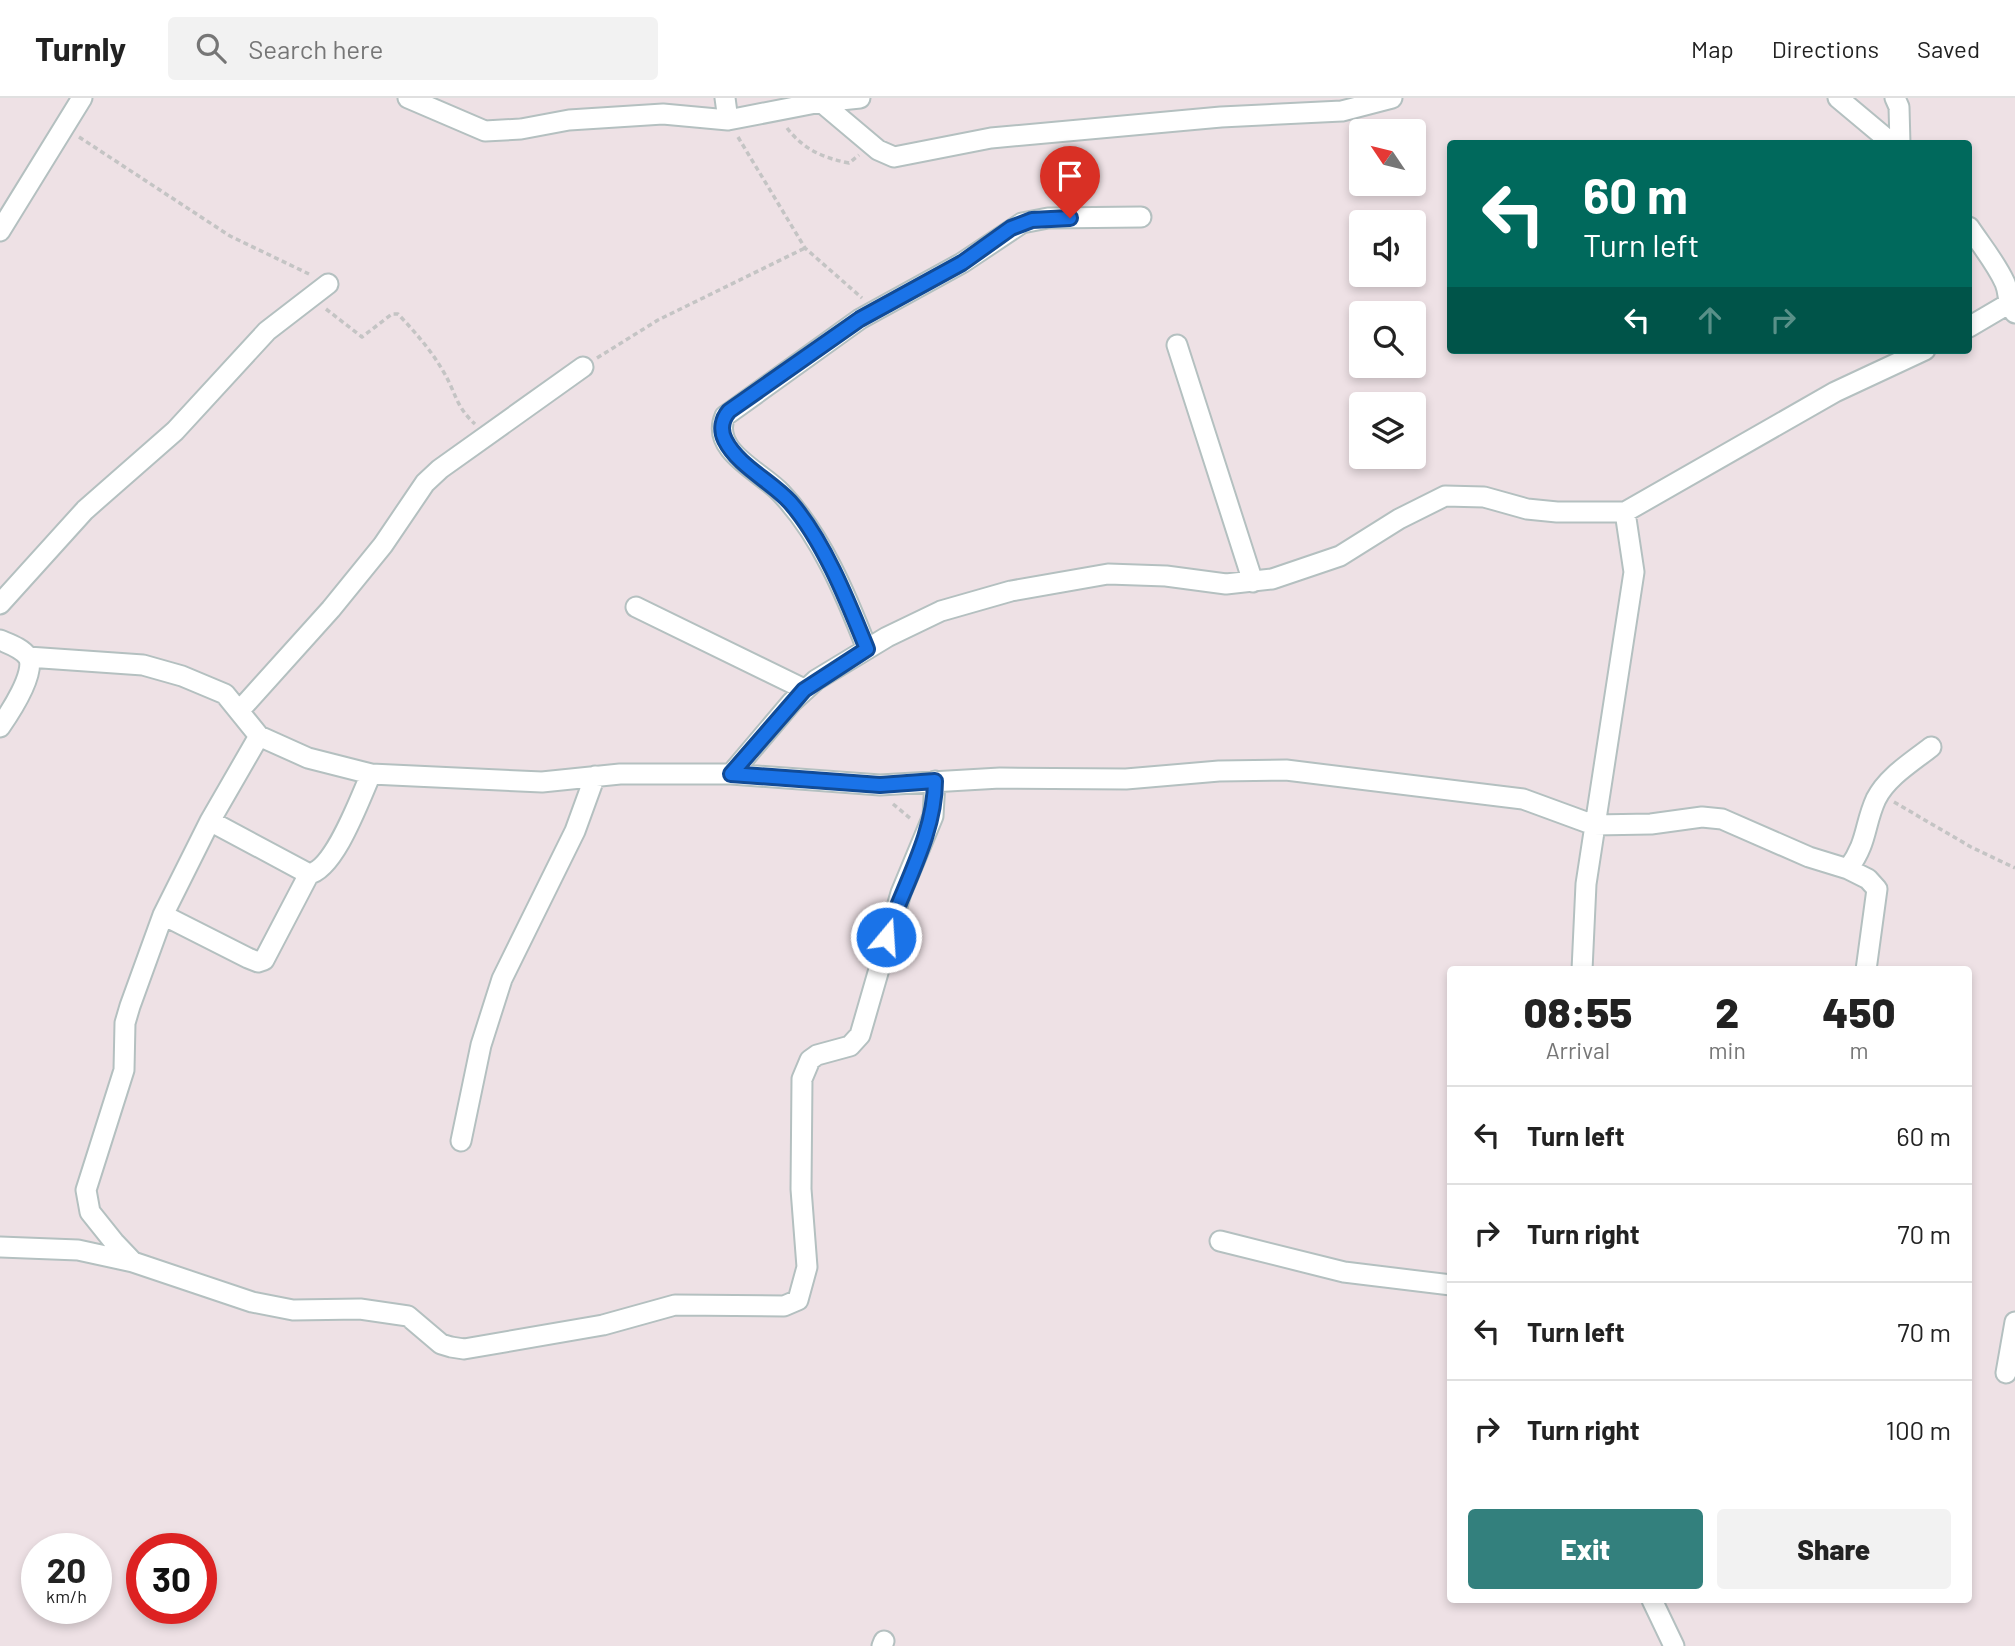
<!DOCTYPE html>
<style>
body{margin:0;font-family:Barlow,sans-serif;background:#f2f2f2;color:#222;height:100vh;display:flex;flex-direction:column;font-size:26px;white-space:nowrap}
*{box-sizing:border-box;margin:0}
p{font-size:23px;color:#767676}
.icon{flex:none;width:38px;height:38px;fill:none;stroke:currentColor;stroke-width:2;stroke-linecap:round;stroke-linejoin:round}
.map{position:relative;flex:1;overflow:hidden}
.drawer{position:absolute;left:1447px;top:868px;width:525px;height:637px;display:flex;flex-direction:column;background:#fff;border-radius:7px;box-shadow:0 4px 10px #0003}
.drawer>*{flex:none}
.guide{position:absolute;left:1447px;top:42px;width:525px;height:214px;border-radius:7px;box-shadow:0 4px 10px #0003;background:#00695c;color:#fff;overflow:hidden}
.needle{width:46px;rotate:305deg}
.controls{position:absolute;left:1349px;top:21px;display:grid;gap:14px}
.controls a{display:grid;place-items:center;width:77px;height:77px;border-radius:7px;background:#fff;box-shadow:0 4px 10px #0003;font-size:35px}
.speed{position:absolute;left:21px;top:1435px;display:flex;gap:14px;font-size:35px;font-weight:700;text-align:center}
.speed>*{display:grid;place-content:center;width:91px;height:91px;border-radius:50%;background:#fff;box-shadow:0 4px 10px #0003;line-height:1}
.speed small{font-size:18px;font-weight:400}
.speed .limit{border:10px solid #d22;background:#fff;color:#111}
.pin{position:absolute;display:grid;place-items:center;width:60px;height:60px;color:#fff;margin:-72px -30px;border-radius:50% 50% 50% 0;rotate:-45deg;box-shadow:0 0 7px #0007}
.pin .icon{rotate:45deg}
.me{position:absolute;width:77px;margin:-38px;rotate:18deg;stroke-linejoin:round;filter:drop-shadow(0 0 5px #0008)}
.turn{display:flex;align-items:center;gap:24px;height:147px;padding:0 21px;font-size:32px}
.turn .icon{width:91px;height:91px;stroke-width:2.5}
.turn b{display:block;font-size:49px;line-height:60px}
.lanes{display:flex;align-items:center;height:66px;padding:0 21px;background:#0003;justify-content:center;gap:35px;direction:ltr}
.lanes .off{opacity:.35}
.eta{display:flex;justify-content:space-evenly;align-items:center;height:119px;text-align:center}
.eta b{font-size:42px;font-weight:800;line-height:49px}
.action{display:flex;gap:14px;margin-top:auto;padding:14px 21px}
.action a{flex:1;height:80px;border-radius:7px;background:#33807d;color:#fff;font-size:28px;font-weight:800;line-height:80px;text-align:center}
.action a+a{background:#f2f2f2;color:#222}
ul{padding:0;list-style:none}
li{display:flex;align-items:center;gap:21px;height:98px;padding:0 21px;border-top:2px solid #e0e0e0}
li div{flex:1}
li b{display:block;font-size:26px}
li em{font-style:normal}
header{display:flex;align-items:center;gap:42px;box-sizing:border-box;height:98px;padding:0 35px;background:#fff;border-bottom:2px solid #e0e0e0}
header strong{font-size:33px}
nav{display:flex;gap:38px;margin-inline-start:auto;font-size:24px}
.search{width:490px;height:63px;background:#f2f2f2;display:flex;align-items:center;gap:18px;box-sizing:border-box;padding:0 24px;border-radius:7px;color:#767676;font-size:26px}
.map>svg:first-child{display:block}
.lines{fill:none;stroke-linecap:round;stroke-linejoin:round}
.minor-casing{stroke:#b4c0c0;stroke-width:23}
.path{stroke:#c4c4c4;stroke-width:3.5;stroke-dasharray:5 3.5;stroke-linecap:butt}
.minor{stroke:#fff;stroke-width:19}
.route-casing{stroke:#114b97;stroke-width:18}
.route{stroke:#1a73e8;stroke-width:12}
</style>
<header>
<strong>Turnly</strong>
<div class="search"><svg class="icon" aria-label="search" viewBox="0 0 24 24"><circle cx="10" cy="10" r="6"/><path d="M15 15l6 6"/></svg>Search here</div>
<nav><a>Map</a><a>Directions</a><a>Saved</a></nav>
</header>
<div class="map">
<svg width="2015" height="1548" viewBox="0 0 2015 1548">
<rect width="100%" height="100%" fill="#eee1e5"/>
<g class="lines">
<defs>
<path id="minor" d="M408,0L485,33L521,31L569,22L663,16L728,22
M725,0L728,22L821,4L860,0
M1838,0L1893,46
M1895,0L1899,9L1900,46
M821,4L878,52L894,59L991,40L1221,19L1342,13L1392,0
M1969,129C1981,147 1996,165 2005,185C2010,197 2006,205 2015,215
M0,133L82,0
M1969,229L2015,202
M1177,247L1253,484
M0,506L85,412L175,333L267,233L328,186
M636,509L804,591
M0,542C9,546 22,550 28,559C37,574 9,616 0,629
M867,551C846,497 821,437 781,395C762,374 710,353 725,318L860,221L962,165L1022,125L1048,120L1141,119
M28,559L143,567L182,578L225,596L259,638L308,660L371,676L542,684L620,676H731L880,687L1000,680L1126,681L1219,673L1286,672L1523,701L1594,727L1651,726L1702,719L1722,721L1809,759L1848,771C1868,744 1864,727 1876,701C1887,679 1912,664 1931,649
M240,612L331,511L383,447L425,385L440,371L583,269
M259,638L210,723L163,817L130,908L125,925L124,972L86,1092L90,1114L114,1144L133,1164L252,1204L293,1212L360,1211L408,1218L441,1246L451,1249L464,1251L603,1227L675,1207L784,1208L798,1202L807,1169L801,1091L802,981L810,962L817,957L850,948L860,937L901,795L933,718L935,683
M731,676L792,604L816,582L887,539L941,513L1011,493L1108,476L1166,478L1226,486L1272,481L1340,458L1399,421L1445,398L1484,399L1527,411L1557,414H1625L1835,294L1925,252
M210,723L309,776
M1848,771L1868,781L1877,791L1866,872
M163,817L248,860L258,864L264,862L309,776C335,771 360,700 371,676
M1582,872L1586,786L1634,474L1625,414
M461,1043L481,947L502,881L575,733L595,678
M1220,1143L1344,1174L1451,1187
M0,1149L78,1152L133,1164
M2006,1275L2015,1224
M1652,1502L1674,1548
M882,1548L884,1543"/>
</defs>
<!-- minor casing -->
<use href="#minor" class="minor-casing"/>
<!-- path -->
<path class="path" d="M787,30C803,51 823,60 849,65L859,57
M79,39L230,138L309,176
M738,39L805,150L862,200
M326,211L362,239L392,216H398C415,234 431,252 443,273C456,294 455,308 475,326
M597,260L658,222L805,150
M1894,704L1971,749L2015,770
M893,706L911,721"/>
<!-- minor -->
<use href="#minor" class="minor"/>
</g>
<g class="lines">
<defs>
<path id="route" d="M886,839C903,789 935,736 935,683L880,687L731,676L804,592L867,551C848,504 824,443 790,404C771,383 738,368 725,342C720,332 722,321 729,313L860,221L962,165L1011,130L1032,122L1070,120"/>
</defs>
<!-- route casing -->
<use href="#route" class="route-casing"/>
<!-- route -->
<use href="#route" class="route"/>
</g>
</svg>
<div class="controls">
<a><svg class="needle" viewBox="-14 -14 28 28"><path d="M0-13l5 13h-10z" fill="#e53935"/><path d="M0 13l5-13h-10z" fill="#767676"/></svg></a>
<a><svg class="icon" aria-label="sound" viewBox="0 0 24 24"><path d="M4 9h4l5-4v14l-5-4H4zM17 9q2 3 0 6"/></svg></a>
<a><svg class="icon" aria-label="search" viewBox="0 0 24 24"><circle cx="10" cy="10" r="6"/><path d="M15 15l6 6"/></svg></a>
<a><svg class="icon" aria-label="layers" viewBox="0 0 24 24"><path d="M12 4l9 5-9 5-9-5zM3 14l9 5 9-5"/></svg></a>
</div>
<div class="speed"><div>20<small>km/h</small></div><div class="limit">30</div></div>
<div class="pin" style="left:1070px;top:120px;background:#d93025"><svg class="icon" aria-label="arrive" viewBox="0 0 24 24"><path d="M6 21V4h12l-3 4 3 4H6"/></svg></div>
<svg class="me" style="left:886px;top:839px" viewBox="-20 -20 40 40"><circle r="17" fill="#1a73e8" stroke="#fff" stroke-width="3"/><path d="M0-11L8 9 0 5-8 9z" fill="#fff"/></svg>
<div class="guide">
<div class="turn"><svg class="icon" aria-label="left" viewBox="0 0 24 24"><path d="M17 20v-9H6M10 6l-5 5 5 5"/></svg><div><b>60 m</b>Turn left</div></div>
<div class="lanes"><svg class="icon" aria-label="left" viewBox="0 0 24 24"><path d="M17 20v-9H6M10 6l-5 5 5 5"/></svg><svg class="icon off" aria-label="ahead" viewBox="0 0 24 24"><path d="M12 20V5M6 11l6-6 6 6"/></svg><svg class="icon off" aria-label="right" viewBox="0 0 24 24"><path d="M7 20v-9h11M14 6l5 5-5 5"/></svg></div>
</div>
<section class="drawer">
<div class="eta">
<div><b>08:55</b><p>Arrival</p></div>
<div><b>2</b><p>min</p></div>
<div><b>450</b><p>m</p></div>
</div>
<ul>
<li><svg class="icon" aria-label="left" viewBox="0 0 24 24"><path d="M17 20v-9H6M10 6l-5 5 5 5"/></svg><div><b>Turn left</b></div><em>60 m</em></li>
<li><svg class="icon" aria-label="right" viewBox="0 0 24 24"><path d="M7 20v-9h11M14 6l5 5-5 5"/></svg><div><b>Turn right</b></div><em>70 m</em></li>
<li><svg class="icon" aria-label="left" viewBox="0 0 24 24"><path d="M17 20v-9H6M10 6l-5 5 5 5"/></svg><div><b>Turn left</b></div><em>70 m</em></li>
<li><svg class="icon" aria-label="right" viewBox="0 0 24 24"><path d="M7 20v-9h11M14 6l5 5-5 5"/></svg><div><b>Turn right</b></div><em>100 m</em></li>
</ul>
<div class="action"><a>Exit</a><a>Share</a></div>
</section>
</div>
